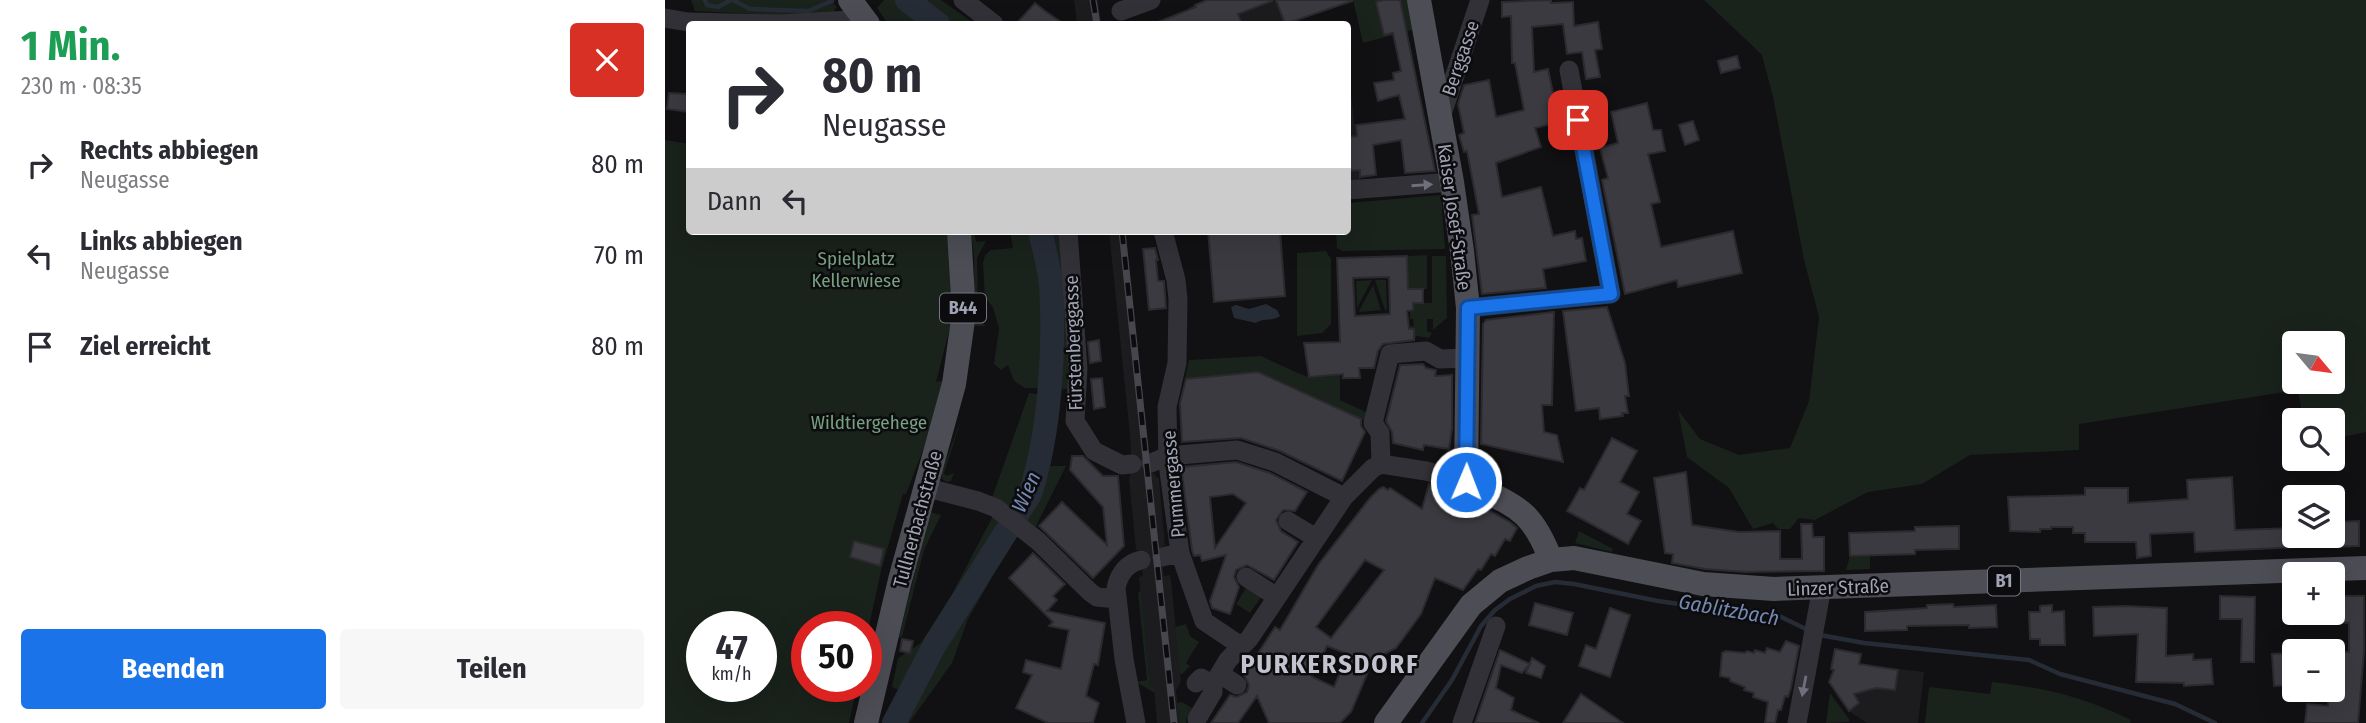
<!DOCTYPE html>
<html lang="de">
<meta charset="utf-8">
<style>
body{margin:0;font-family:"Fira Sans Condensed",sans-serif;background:#f7f7f7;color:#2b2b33;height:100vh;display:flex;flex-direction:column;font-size:26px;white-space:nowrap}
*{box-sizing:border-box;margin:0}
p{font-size:23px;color:#7c7c81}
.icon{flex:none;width:38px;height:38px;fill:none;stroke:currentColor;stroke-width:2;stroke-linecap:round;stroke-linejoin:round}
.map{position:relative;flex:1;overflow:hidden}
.details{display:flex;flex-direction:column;background:#fff;width:665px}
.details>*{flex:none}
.hud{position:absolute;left:21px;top:21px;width:665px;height:214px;border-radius:7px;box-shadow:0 7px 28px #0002;background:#fff;color:#2b2b33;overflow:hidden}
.needle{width:46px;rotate:119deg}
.fabs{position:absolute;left:1617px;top:331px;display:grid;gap:14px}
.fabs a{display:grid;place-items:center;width:63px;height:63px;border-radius:7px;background:#fff;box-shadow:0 7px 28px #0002;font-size:35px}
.speed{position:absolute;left:21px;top:611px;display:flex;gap:14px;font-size:35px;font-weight:700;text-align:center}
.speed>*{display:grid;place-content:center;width:91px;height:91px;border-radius:50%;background:#fff;box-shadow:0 7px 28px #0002;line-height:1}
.speed small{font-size:18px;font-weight:400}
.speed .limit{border:10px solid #d22;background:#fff;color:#111}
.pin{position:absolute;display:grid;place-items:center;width:60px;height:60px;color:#fff;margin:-30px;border-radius:14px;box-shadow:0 4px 10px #0006}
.me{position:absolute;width:77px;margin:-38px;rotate:1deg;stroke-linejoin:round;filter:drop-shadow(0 0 5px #0008)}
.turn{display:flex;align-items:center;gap:24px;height:147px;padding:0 21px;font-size:32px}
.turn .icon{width:91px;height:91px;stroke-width:2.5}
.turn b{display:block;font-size:49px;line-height:60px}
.then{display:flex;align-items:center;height:66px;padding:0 21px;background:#0003;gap:14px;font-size:26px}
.round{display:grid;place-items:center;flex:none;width:74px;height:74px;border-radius:7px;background:#f7f7f7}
.overview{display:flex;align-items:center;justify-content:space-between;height:119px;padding:0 21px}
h1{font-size:42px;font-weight:700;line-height:52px;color:#1e9e55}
.primary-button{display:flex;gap:14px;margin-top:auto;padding:14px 21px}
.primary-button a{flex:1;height:80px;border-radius:7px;background:#1a73e8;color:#fff;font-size:28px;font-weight:700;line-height:80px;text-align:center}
.primary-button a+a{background:#f7f7f7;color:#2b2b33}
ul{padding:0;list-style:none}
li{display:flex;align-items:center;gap:21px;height:91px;padding:0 21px}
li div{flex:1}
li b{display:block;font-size:26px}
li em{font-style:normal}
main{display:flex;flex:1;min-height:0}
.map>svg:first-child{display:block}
.built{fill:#1c1c1f}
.green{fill:#1a221c;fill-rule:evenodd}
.water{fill:#262c36}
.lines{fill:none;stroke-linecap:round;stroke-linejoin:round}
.stream{stroke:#262c36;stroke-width:4.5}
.river{stroke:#262c36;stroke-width:24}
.building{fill:#3a3a40;stroke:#2b2a2e;stroke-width:2;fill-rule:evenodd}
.minor{stroke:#313137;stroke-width:19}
.major{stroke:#4d4d56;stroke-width:24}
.rail-casing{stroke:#46464e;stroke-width:7}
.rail{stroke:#0c0b0d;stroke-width:4.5;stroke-dasharray:13;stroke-linecap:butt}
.oneway{fill:#6e707c}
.route-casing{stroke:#114b97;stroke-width:18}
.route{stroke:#1a73e8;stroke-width:12}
.labels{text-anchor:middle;stroke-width:5;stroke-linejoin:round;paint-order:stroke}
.shield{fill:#0c0b0d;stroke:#747582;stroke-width:2}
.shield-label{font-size:18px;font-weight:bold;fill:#a0a3b4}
.street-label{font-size:19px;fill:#a0a3b4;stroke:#0c0b0d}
.park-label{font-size:19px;fill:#76a080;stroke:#0c0b0d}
.water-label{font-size:21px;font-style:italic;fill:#7489b2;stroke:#0c0b0d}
.district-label{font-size:26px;font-weight:bold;letter-spacing:2px;fill:#c2c3cf;stroke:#0c0b0d}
</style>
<main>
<section class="details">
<div class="overview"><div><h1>1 Min.</h1><p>230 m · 08:35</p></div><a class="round" style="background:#d93025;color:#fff"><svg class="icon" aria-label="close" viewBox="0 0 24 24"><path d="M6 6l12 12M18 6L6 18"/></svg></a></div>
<ul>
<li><svg class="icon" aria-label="right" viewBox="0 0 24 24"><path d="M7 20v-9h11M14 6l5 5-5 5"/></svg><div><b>Rechts abbiegen</b><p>Neugasse</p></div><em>80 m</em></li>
<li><svg class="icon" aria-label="left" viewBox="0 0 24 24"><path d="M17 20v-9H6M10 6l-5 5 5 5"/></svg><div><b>Links abbiegen</b><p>Neugasse</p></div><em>70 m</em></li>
<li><svg class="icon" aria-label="arrive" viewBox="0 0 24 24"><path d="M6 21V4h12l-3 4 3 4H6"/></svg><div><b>Ziel erreicht</b></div><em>80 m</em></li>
</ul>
<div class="primary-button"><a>Beenden</a><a>Teilen</a></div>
</section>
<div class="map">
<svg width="1701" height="723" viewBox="0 0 1701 723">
<rect width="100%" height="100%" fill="#111012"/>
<!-- built -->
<path class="built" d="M409,0H433L436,24H412Z
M542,0H627L635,24H531L524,7Z
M682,58L696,181L682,182Z
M444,231H460L481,433L487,472L494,479L500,546L496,547L498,568L499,576L505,575L506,580L516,681L511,691L515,723H492L489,687H485L474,577L478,576L475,550H471L464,478L467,472L465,435Z
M1170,649L1196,654L1195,664L1259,672L1253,723H1202L1184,711L1164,682L1170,670L1166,669Z"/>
<!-- green -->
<path class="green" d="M26,0H166L172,7L164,18L30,11Z
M219,0H276L310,24H223L212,8Z
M688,0H744L750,29L698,43Z
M1039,0H1701V432L1668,439V420H1638L1633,390L1414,424V450L1305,455L1257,484L1203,492L1150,520L1134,518L1125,529H1113L1108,523L1088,529L1064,488L1022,457L1013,410L1035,439L1074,455L1125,448L1144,401L1154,317L1139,260L1108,97L1097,55ZM1629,343H1668V382H1629Z
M0,140L24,144V231H285L288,316L271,382L280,380L268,424L241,494H238L235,504L216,571L201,640V626H142V686H192L184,723H0ZM37,626H96V686H37Z
M776,195L780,249L677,251L672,248L671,231H682L683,203Z
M306,231H309L311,242L321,241L312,258L313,310L320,326H310L309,257Z
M345,231H397L408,389L360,388L349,381L343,365L336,370L329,364L334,329L328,307L320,298L318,263L320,255L326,250L348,248Z
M661,251L666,259V324L657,333L632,336V253Z
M762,255V289H743L742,256Z
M767,256H781L782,318L768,330V319H762V331L767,333L764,338L751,336L750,339H746L745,326H749L748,319H745V303H767Z
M707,280L692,308L691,281Z
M710,280H721L722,310H720Z
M708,285L716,310L695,312L694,311Z
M596,356L635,374L644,377L658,375L675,358V400L705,414L703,422L593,372L520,379L524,360Z
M364,393L393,396L385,466H401L369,530L327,498Z
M297,418L279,473L281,476L289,473L286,481L282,482L277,479L276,473Z
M265,512L276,515L259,550L237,637H234Z
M329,514L352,534L303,619L287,663L244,723H218L234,690L227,687L233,658L256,643L287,594Z
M914,531L948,549L947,552L910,543Z
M1205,555V569L1181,570L1185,556Z
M584,583L599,593L585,613L571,604Z
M476,591L485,686H489L490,693L471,682L482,680L473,593Z
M521,624L525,636L534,642L521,663L525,666L517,674L515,673L510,627Z
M1327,682C1381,688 1416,696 1466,720L1465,723H1260L1264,687L1325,694Z
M1165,693L1184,719V722L1161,723Z
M517,702L530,710L521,718V723H515L512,703Z"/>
<!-- water -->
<path class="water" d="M601,304L612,310L615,316C607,322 599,317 591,323L569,318L566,307L571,305L584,309Z"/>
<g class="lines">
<!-- stream -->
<path class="stream" d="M40,0L42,5L53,7L66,0
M68,0L85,9L143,11L167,1
M1155,635L1199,643L1364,660L1395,674L1510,704L1550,723
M757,723L787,680L816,626L830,610L845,599L871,586L890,582L909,584L993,601L1042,608L1060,607L1112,615L1143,630"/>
<!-- river -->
<path class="river" d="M242,0L273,24
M229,723L269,646L365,494C385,433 390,349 386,284C384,267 379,248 375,231"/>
</g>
<!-- building -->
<path class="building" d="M542,0H607V1L573,14L577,24H488L531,7L530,5Z
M611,0H687V1L620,24Z
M718,0H735L770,171L740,173L736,140L708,145L711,175L695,177V170L682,171V137L692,136L691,125L740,119L734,95L713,101L709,83L729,80L728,73L736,71L728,33L719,35L711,2Z
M886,0V3L908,2L909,26L933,22L937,49L930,50L935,77L921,79L917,52L902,54L898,24L867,27L869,72L883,69L894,122L870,128L876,147L831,163L837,197L876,187L888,236L910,231L911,239L917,238L921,261L878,269L881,288L817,294L807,215L814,214L802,151L799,152L794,135L799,133L793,104L799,85L824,80L831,117L859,110L850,63H847L846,16L837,17V2Z
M370,3L380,11L399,24H351Z
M1072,56L1075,68L1056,73L1053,61Z
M4,93L24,94V112L2,109Z
M982,103L988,130H996L1000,151L983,154L995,202L986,204L996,247L1068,231L1077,273L1013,287L1012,280L960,294L937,180L943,178L935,148L953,143L946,112Z
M1028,121L1034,140L1020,145L1014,125Z
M543,231H615L620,296L549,302Z
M490,248L493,260H491L493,281H499L501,308L484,310L478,249Z
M742,256L743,289H758V303H748V310L742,311L744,329H749V340L718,344L713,351L709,368H694L695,378H678V374L644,377L639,343L675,342L672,258ZM724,277L725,314L690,316L688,278Z
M942,307L960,363L964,396H960L963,413H957L958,416L935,419L934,408L911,411L898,311Z
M889,312L887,405H877L879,432L892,435L898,462L816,444L818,324L821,320Z
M434,340L436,361L425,363L423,342Z
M758,364L761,368L771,370L770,376L787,375V428L784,449L759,445L758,450L728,443L727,432L721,421L735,365Z
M593,372L696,419V426L700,432L677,481L615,451L576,438L517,442L515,403L521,379Z
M437,378L440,407L429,409L426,379Z
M947,438L972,451L955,482L974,492L962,514L976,521L963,544L902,511L915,488L919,490Z
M407,456H418L438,476H453L459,546L428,578L374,526L397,502L442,545L438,507L405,470Z
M571,462L605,473L642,492L630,511L618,510L611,520L616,531L633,542L609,580L582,565L571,570L569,577L574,587L565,614L547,608L545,601L561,555L537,561L535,555L529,556L527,550L516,467ZM568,494L581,503L550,548L545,497Z
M1021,472L1027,525L1074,532L1115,531V559H1137L1136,524H1147L1148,537H1159V571L1080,572L1040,569L1007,563L1008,554L1000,553L989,478Z
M1567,477L1570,530L1629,528V536H1633V547L1530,552L1529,532L1485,534L1486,556L1472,558L1471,542H1420V533H1408V527H1386V529H1375V532L1345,531L1343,497L1420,495V488H1463V503L1523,499L1522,480Z
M764,484L790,492L845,522L852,528L845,541L840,539L830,556L826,554L816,570L813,569L798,590L770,578L756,614L731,648L708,660L686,712L675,723H604L592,696L573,723H546L565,695L572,697L582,692L584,685L579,675L610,627L615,630L653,565L705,498L714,489L718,487L723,490L725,488L757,509ZM700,560L719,570L666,638L651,627ZM662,646L683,654L669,687L647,677Z
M1694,521V546L1664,547L1663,536H1668V522Z
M1294,526V549L1250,550V554L1185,556L1184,533L1250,531V527Z
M189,541L219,549L215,566L185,557Z
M368,553L400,584L388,596L392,600L382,611L440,623L433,665L429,664L421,696L434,703L428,723H383L351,708L367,675L358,672L361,660L396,669L404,630L384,626L388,622L344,578Z
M1555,596L1590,597L1589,662H1576L1577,619H1555Z
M1668,596H1699V651L1693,723H1640L1642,704L1663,706L1664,690H1668V651L1684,652V623L1668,622Z
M870,603L908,613L902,635L864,625Z
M1288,604L1289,607L1331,605L1332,627L1304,628V625L1242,626V630L1200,631V612L1262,608V605Z
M1387,605V612L1399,611L1400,645H1375V639H1365L1364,612H1375V606Z
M1460,606L1502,608L1501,656L1528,654V660L1546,659L1548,684L1519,686V683L1471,682L1473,634L1429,636L1428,607Z
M945,608L965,615L945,677L914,666L921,645L931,649Z
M237,639L248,641L245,653L235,651Z
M1121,641L1134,646L1126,688L1123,697L1120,696L1116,710H1113L1110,723H1100L1103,702L1088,697L1089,693L1079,690L1080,687L1065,681V678L1055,676L1057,653L1061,651L1080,653L1082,651L1089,653L1090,650L1100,653L1102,648L1115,652Z
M1170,649L1196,654L1194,664L1233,670L1230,690L1211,688L1189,694L1194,703L1184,711L1164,682L1169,670L1166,669Z
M835,650L865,664L857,673L836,665L831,688L849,698L846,710L874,723H810Z
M1629,653V685L1609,686L1607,654Z
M867,658L880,666L876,678L861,673Z
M916,694L958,723H898Z"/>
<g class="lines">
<!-- minor -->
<path class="minor" d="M298,0L329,24
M456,11L486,0
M0,18L23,22L115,24L186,20L195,15
M776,117L815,0
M682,190L787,182
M403,231L413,369L410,421L429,451L457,465L467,464
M498,231L511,280L513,299L512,363L502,407L503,464L515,553L539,621L576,646
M803,308L946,294L904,70
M486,463L503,456L572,450L610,462L679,497
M716,464L715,433L708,423L725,354L761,351L775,359L802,358
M259,487L313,501L331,508L373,541L425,592L432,597L452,599
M623,521L651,538
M497,557L515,553
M581,577L612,597
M555,674L572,685
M531,683L536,678L548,685
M532,719L548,692V685L563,660L584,639L679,497L708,468L716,464L761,471L801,482
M471,723L459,659L451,588C454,574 462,563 476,560
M797,723L831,626
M1132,723L1157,587"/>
<!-- major -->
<path class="major" d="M185,0L203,24
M754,0L787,182L797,251L803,308L801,482C850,507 865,506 886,560
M201,723L235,580L289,384L299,313L294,231
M721,723L806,605L835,581L863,568L886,560L909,558L1038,584L1109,589L1701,568"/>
<defs>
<path id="rail" d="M428,0L432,24
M457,231L509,723"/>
</defs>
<!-- rail casing -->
<use href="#rail" class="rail-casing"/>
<!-- rail -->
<use href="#rail" class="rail"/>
</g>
<!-- one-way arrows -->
<defs><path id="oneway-solid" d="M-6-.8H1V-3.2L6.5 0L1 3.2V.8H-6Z" transform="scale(1.75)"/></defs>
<g class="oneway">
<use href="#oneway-solid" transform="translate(757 185) rotate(-4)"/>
<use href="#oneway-solid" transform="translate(1139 686) rotate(101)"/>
</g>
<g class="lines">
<defs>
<path id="route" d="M801,482L803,308L946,294L913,120"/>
</defs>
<!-- route casing -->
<use href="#route" class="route-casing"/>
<!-- route -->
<use href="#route" class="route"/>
</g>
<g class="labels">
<!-- shield labels -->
<g class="shield">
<rect x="275" y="293.5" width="46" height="29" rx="5"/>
<rect x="1323" y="566.5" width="32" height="29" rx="5"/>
</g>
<g class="shield-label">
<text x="298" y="314">B44</text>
<text x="1339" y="587">B1</text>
</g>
<!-- street labels -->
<g class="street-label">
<text transform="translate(795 58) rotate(-71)" y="7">Berggasse</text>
<text transform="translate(790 217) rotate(82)" y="7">Kaiser Josef-Straße</text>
<text transform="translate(408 343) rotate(-92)" y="7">Fürstenberggasse</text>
<text transform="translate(508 484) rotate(-95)" y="7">Pummergasse</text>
<text transform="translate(252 519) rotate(-75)" y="7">Tullnerbachstraße</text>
<text transform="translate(1173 587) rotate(-2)" y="7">Linzer Straße</text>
</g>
<!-- park labels -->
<g class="park-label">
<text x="191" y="265">Spielplatz<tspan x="191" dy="22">Kellerwiese</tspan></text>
<text x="204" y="429">Wildtiergehege</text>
</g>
<!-- water labels -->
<g class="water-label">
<text transform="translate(361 492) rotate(-66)" y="7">Wien</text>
<text transform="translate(1064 610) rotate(10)" y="7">Gablitzbach</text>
</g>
<!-- district labels -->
<g class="district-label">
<text x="665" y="673">PURKERSDORF</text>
</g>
</g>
</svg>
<div class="fabs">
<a><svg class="needle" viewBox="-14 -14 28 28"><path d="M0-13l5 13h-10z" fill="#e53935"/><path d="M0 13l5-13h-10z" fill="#7c7c81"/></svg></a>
<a><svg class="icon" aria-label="search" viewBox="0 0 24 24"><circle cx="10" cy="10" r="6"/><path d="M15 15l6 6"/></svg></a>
<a><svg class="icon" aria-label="layers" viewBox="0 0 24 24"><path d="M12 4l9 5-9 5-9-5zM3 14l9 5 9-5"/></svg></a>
<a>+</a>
<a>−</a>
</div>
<div class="speed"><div>47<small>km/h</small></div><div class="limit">50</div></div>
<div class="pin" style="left:913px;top:120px;background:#d93025"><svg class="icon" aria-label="arrive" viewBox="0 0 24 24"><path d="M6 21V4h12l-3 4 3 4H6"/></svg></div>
<svg class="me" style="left:801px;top:482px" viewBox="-20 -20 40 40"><circle r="17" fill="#1a73e8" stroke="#fff" stroke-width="3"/><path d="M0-11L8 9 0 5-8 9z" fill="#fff"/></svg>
<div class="hud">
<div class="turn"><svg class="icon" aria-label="right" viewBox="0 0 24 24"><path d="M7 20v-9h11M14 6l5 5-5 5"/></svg><div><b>80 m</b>Neugasse</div></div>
<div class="then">Dann<svg class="icon" aria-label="left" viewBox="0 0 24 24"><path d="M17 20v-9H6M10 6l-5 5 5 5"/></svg></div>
</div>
</div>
</main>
